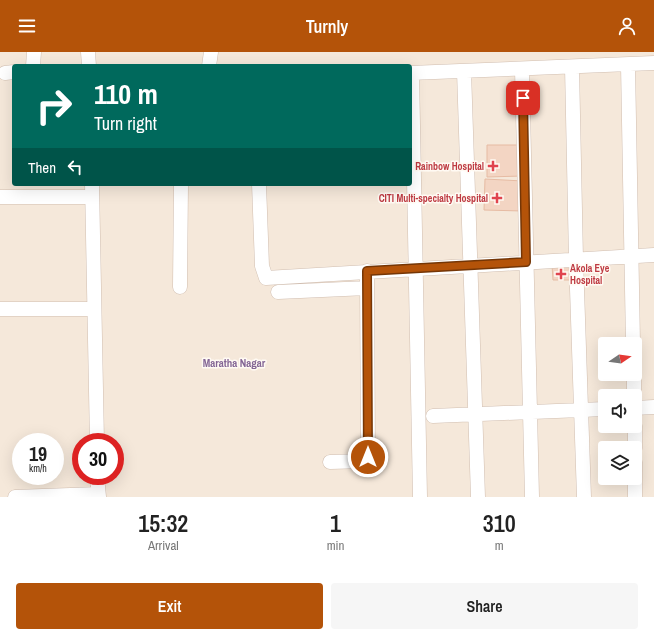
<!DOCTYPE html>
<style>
body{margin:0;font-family:"Archivo Narrow",sans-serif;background:#f6f6f6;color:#222;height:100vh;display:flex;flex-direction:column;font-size:15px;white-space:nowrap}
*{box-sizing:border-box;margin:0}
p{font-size:13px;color:#767676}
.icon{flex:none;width:22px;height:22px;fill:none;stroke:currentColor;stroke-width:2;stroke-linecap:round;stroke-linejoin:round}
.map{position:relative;height:445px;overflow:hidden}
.details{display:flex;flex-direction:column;background:#fff;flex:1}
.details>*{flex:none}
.top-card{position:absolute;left:12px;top:12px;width:400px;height:122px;border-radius:4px;box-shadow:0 4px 16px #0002;background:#00695c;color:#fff;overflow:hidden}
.needle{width:26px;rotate:77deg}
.tools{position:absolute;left:598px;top:285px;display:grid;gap:8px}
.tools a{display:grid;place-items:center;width:44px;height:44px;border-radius:4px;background:#fff;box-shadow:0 4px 16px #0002;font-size:20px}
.speed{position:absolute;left:12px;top:381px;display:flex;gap:8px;font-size:20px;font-weight:700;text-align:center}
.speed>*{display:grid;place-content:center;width:52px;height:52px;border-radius:50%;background:#fff;box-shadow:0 4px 16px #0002;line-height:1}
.speed small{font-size:10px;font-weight:400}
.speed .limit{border:6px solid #d22;background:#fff;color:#111}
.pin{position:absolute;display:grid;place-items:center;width:34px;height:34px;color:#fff;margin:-17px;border-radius:8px;box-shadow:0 2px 6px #0006}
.me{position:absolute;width:44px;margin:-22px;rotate:0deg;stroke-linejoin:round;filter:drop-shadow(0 0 3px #0008)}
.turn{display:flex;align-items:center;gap:14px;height:84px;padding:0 16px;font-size:18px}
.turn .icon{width:52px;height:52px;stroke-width:2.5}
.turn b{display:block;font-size:28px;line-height:34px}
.then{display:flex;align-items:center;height:38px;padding:0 16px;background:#0003;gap:8px;font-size:15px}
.eta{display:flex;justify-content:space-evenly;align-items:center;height:68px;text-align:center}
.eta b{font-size:24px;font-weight:600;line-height:28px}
.action{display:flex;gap:8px;margin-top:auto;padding:8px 16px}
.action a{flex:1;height:46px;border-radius:4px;background:#b45309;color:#fff;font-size:16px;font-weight:600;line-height:46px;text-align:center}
.action a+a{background:#f6f6f6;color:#222}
header{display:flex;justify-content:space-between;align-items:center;height:52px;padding:0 16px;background:#b45309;color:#fff;font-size:18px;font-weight:600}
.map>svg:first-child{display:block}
.residential{fill:#f5e8da;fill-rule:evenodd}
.building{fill:#f3d5c3;stroke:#e6bba3}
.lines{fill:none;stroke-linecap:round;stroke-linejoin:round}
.minor-casing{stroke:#d1beb0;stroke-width:15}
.minor{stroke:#fff;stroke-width:14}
.route-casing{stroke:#753606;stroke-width:10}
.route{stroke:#b45309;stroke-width:7}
.health-dot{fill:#e0444e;stroke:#fffaf3;stroke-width:1.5}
.labels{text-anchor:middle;stroke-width:3;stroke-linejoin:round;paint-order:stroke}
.health-label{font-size:10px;font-weight:bold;fill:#be3a42;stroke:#fffaf3;text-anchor:end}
.neighbourhood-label{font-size:11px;font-weight:bold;fill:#846695;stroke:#fffaf3}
</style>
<header><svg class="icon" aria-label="menu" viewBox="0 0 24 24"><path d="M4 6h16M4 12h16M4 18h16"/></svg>Turnly<svg class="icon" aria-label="person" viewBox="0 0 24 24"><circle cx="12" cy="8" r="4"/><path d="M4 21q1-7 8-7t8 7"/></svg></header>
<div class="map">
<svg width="654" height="445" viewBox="0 0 654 445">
<rect width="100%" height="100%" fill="#fdf6ec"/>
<!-- residential -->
<path class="residential" d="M0,0H654V445H0ZM14,14H410V132H14ZM605,292H635V322H605ZM605,344H635V374H605ZM21,390H55V424H21ZM81,390H115V424H81ZM605,396H635V426H605Z"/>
<!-- building -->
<path class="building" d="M487,93H521L522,124L487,125Z
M485,127L523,129L522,159L484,158Z
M552,213H570V228H553Z"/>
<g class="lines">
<defs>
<path id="minor" d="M88,0L89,14
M628,13L633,292
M33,14L34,0
M209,14L211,0
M572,15L576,207L584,445
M522,17L532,445
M464,19L478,445
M5,21L14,20
M410,21L654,11
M412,21L420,445
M92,132L97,390
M259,132L262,214L266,226L654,203
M0,145H92
M180,235L181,132
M278,240L367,236
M0,257H94
M634,322V344
M635,356L654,355
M433,364L605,357
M635,374V396
M330,410L365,409L368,405L367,219
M635,410V445
M97,424L99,445
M15,445L98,442"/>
</defs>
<!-- minor casing -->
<use href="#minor" class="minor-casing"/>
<!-- minor -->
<use href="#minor" class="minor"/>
</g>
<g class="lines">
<defs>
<path id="route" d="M368,405L367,219L526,210L523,46"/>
</defs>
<!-- route casing -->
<use href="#route" class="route-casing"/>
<!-- route -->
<use href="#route" class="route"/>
</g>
<!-- markers -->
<g class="health-dot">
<path d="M491 108h4v4h4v4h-4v4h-4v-4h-4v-4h4z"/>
<path d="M495 140h4v4h4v4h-4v4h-4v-4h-4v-4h4z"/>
<path d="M559 216h4v4h4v4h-4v4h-4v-4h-4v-4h4z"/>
</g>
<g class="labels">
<!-- health labels -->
<g class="health-label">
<text x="484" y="118">Rainbow Hospital</text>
<text x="488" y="150">CITI Multi-specialty Hospital</text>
<text x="570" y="220" text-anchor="start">Akola Eye<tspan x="570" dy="12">Hospital</tspan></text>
</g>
<!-- neighbourhood labels -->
<g class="neighbourhood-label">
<text x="234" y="315">Maratha Nagar</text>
</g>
</g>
</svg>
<div class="tools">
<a><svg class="needle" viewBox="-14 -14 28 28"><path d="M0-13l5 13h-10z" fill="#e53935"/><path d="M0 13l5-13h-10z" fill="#767676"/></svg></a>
<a><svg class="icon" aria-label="sound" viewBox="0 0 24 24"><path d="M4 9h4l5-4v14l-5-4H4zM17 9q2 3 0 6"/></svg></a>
<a><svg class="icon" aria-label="layers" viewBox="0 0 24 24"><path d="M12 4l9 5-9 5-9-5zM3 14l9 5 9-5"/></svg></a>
</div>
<div class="speed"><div>19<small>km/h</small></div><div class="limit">30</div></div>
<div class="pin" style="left:523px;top:46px;background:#d93025"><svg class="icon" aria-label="arrive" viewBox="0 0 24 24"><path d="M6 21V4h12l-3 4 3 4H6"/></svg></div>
<svg class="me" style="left:368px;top:405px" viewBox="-20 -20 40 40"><circle r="17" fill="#b45309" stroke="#fff" stroke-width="3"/><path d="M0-11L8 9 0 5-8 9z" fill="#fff"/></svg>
<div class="top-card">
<div class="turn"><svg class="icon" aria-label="right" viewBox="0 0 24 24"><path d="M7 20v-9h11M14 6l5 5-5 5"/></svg><div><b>110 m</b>Turn right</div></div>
<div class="then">Then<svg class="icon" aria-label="left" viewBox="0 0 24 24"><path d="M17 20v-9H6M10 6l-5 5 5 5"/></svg></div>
</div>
</div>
<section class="details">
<div class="eta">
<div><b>15:32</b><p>Arrival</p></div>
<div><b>1</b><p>min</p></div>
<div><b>310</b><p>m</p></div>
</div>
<div class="action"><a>Exit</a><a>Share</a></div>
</section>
